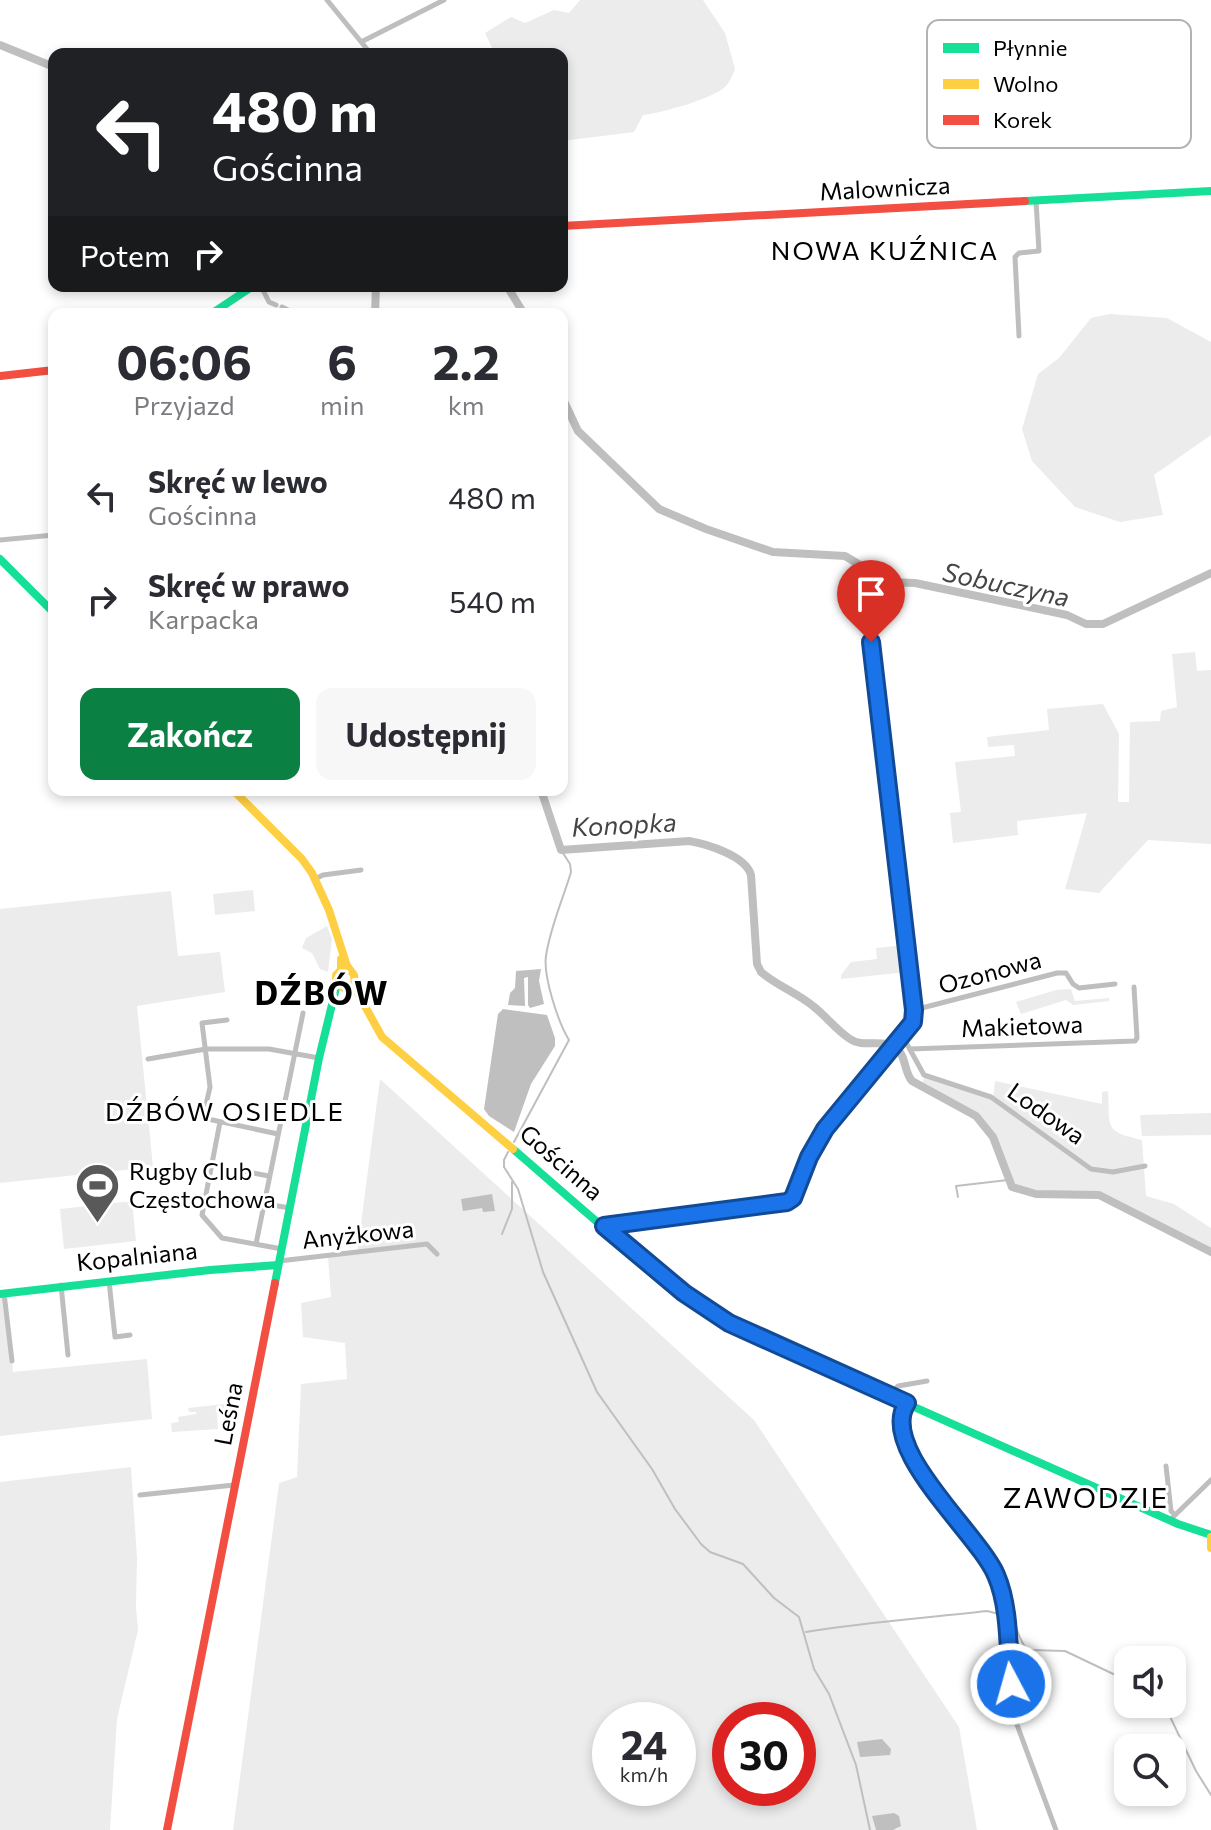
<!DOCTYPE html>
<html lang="pl">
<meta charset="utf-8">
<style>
body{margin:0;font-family:Commissioner,sans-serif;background:#f7f7f7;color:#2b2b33;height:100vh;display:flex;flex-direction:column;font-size:30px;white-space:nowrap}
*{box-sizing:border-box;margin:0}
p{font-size:26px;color:#7c7c81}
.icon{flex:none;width:44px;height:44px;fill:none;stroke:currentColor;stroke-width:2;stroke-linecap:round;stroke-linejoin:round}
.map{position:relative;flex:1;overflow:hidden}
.sheet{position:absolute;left:48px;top:308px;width:520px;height:488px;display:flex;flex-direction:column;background:#fff;border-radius:16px;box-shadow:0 4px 12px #0003}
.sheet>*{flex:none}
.banner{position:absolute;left:48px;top:48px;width:520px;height:244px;border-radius:16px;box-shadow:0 4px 12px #0003;background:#202124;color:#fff;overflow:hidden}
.buttons{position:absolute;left:1114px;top:1646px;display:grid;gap:16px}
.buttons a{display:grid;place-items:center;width:72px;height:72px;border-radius:16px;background:#fff;box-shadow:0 4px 12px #0003;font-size:40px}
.speed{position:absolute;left:592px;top:1702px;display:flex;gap:16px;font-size:40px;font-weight:700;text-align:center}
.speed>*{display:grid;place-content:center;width:104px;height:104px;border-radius:50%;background:#fff;box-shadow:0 4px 12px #0003;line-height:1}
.speed small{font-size:20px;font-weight:400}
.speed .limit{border:12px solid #d22;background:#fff;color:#111}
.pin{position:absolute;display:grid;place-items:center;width:68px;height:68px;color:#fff;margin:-82px -34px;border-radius:50% 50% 50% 0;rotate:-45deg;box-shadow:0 0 8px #0007}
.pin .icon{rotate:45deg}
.me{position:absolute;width:88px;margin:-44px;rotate:354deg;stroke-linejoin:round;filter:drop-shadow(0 0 6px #0008)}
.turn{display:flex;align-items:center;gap:28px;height:168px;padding:0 32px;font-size:36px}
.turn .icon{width:104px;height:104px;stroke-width:2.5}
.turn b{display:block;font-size:56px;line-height:68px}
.then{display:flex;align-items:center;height:76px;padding:0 32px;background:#0003;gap:16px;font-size:30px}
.eta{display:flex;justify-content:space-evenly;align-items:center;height:136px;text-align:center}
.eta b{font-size:48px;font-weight:700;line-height:56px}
.cta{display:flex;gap:16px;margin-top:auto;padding:16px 32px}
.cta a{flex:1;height:92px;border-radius:16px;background:#0b8043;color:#fff;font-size:32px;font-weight:700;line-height:92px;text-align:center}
.cta a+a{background:#f7f7f7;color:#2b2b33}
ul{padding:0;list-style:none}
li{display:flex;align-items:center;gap:24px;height:104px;padding:0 32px}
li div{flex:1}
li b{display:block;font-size:30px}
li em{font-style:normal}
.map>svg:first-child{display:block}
.green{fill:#ececec;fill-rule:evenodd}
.water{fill:#bfbfbf}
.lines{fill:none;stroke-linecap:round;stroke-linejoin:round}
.stream{stroke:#bfbfbf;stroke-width:2}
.canal{stroke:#bfbfbf;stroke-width:5}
.river{stroke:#bfbfbf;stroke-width:8}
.street{stroke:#bebebe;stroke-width:5}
.fast{stroke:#16e098;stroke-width:8}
.slow{stroke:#ffcf43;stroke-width:8}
.jam{stroke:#f24e42;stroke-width:8}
.route-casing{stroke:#114b97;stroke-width:20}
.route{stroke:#1a73e8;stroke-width:14}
.labels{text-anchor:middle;stroke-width:6;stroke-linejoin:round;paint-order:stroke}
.street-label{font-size:24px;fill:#000;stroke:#fff}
.poi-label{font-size:24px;fill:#000;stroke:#fff;text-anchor:start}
.neighbourhood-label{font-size:26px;letter-spacing:2px;fill:#000;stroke:#fff}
.water-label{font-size:26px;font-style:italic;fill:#444;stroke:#fff}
.quarter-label{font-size:28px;letter-spacing:2px;fill:#000;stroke:#fff}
.district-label{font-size:32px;font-weight:bold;letter-spacing:2px;fill:#000;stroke:#fff}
.key{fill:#fff;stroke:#b2b2b2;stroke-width:2}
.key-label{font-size:22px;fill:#000}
</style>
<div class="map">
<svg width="1211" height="1830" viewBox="0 0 1211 1830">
<rect width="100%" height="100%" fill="#fff"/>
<!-- green -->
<path class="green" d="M580,0H703L725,33L735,69C733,74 730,82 726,86C713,99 661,113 643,115L634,132L562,141V54H495L485,33L511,17L525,23L554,10L569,13Z
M1110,314L1167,318L1211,342V435L1154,475L1163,515L1120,522L1075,507L1032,461L1022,429L1038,374L1059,358L1091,318Z
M1195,652L1197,671L1211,670V844L1148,840L1099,893L1065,889L1087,813L1017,821L1018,835L953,843L950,813L961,812L955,762L1015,756L1014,745L988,747L987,737L1049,730L1047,709L1103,704L1119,734L1118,802H1129L1130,722L1160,721L1161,711L1177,707L1172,654Z
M253,890L255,911L215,915L213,894Z
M171,891L178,956L220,952L225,992L137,1006L153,1167L0,1183V909Z
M327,926L332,939L328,972L320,969L312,953L302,948L306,938Z
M904,945L907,972L841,979V975L851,962L877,959L876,948Z
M1071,989L1075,1001L1109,998V1001L1073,1005L1066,1000L1021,1014L1016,1002L1056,990Z
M924,1077L993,1098L995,1081L1102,1104V1092L1108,1091C1110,1129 1104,1131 1142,1140L1146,1196L1174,1204L1211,1228V1250L1099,1193L1034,1191L1017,1188L1011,1183L999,1145L985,1121L922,1085Z
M380,1079L754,1420L959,1727L977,1830H892L898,1828L873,1816L876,1830H233L279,1483L297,1477L301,1384L347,1379L345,1343L303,1337L301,1303L331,1297L328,1257L357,1254ZM610,1720H678V1788H610ZM730,1720H798V1788H730Z
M1211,1113V1135L1142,1136L1140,1115Z
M132,1201L136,1241L64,1249L60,1209Z
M4,1293L13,1372L147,1359L152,1419L0,1436V1294Z
M225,1404L226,1412L217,1413L218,1429L172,1432L171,1423L179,1422L178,1417L196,1414V1412H189L188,1408Z
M131,1467L137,1558L136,1607L138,1630L117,1719L110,1830H0V1482Z"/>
<!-- water -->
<path class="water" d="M541,969L539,981L544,1004L530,1008L528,1005V977L524,978L525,1006L508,1005L510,993L515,988L516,971Z
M503,1009L547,1015L555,1038V1046L531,1084L514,1132L489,1116L484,1109L498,1014Z
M492,1194L495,1211L483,1212L482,1208L463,1211L461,1199Z
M882,1739L891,1749L890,1755L860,1757L857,1742Z
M894,1813L899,1816L901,1826L893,1830H876L872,1816Z"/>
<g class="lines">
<!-- stream -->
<path class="stream" d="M514,1142L569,1040C558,1022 543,976 546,956C550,928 563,899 571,872L570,864L561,850
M508,1152L504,1160V1167L518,1189L543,1272L597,1392L652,1469L675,1509L701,1544L710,1552L743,1564L774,1598L799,1617L814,1669L829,1694L856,1765L870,1830
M958,1197L956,1186L1008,1180
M502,1234L512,1209V1182
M949,1498L1001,1564C1014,1590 1008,1620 1025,1647L1031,1650L1065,1651L1128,1681
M806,1632C866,1622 926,1618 987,1611L999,1614
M1164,1704L1196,1771L1211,1795"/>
<!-- canal -->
<path class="canal" d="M261,286L269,302L276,305
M282,307L290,311L291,314"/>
<!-- river -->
<path class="river" d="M0,45L54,67
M507,286L524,314
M375,314L376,286
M562,397L578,431L659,509L706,529L773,552L845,556L860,565L865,573L890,582L915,583L1067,615L1086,624H1103L1211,573
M541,790L561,850L689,841C707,844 746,856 751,875L757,964L761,972C776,985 797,993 813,1006C826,1016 836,1030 850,1039C864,1049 882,1037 897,1049C906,1056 904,1072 912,1081L976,1116L993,1137L1012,1187L1036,1194L1099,1195L1211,1252"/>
<!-- street -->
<path class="street" d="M327,0L371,54
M363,41L444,0
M1019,336L1015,257L1019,253L1039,251L1036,201
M0,540L54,535
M315,879L323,875L361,870
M914,1010L1057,973H1066L1073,984L1079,988L1115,984
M227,1020L202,1023L210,1087L203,1118L278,1134
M902,1035L924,1075L991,1097L1091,1169L1113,1172L1145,1166
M910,1049L1135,1041L1137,1038L1134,987
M148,1059L206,1049H269L319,1058
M220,1122L202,1215L222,1238L282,1249
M237,1170L269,1176
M235,1199L290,1208
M604,1226L787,1202L793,1198L809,1157L825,1129L914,1017L880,703L862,580
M256,1244L303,1013
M279,1261L427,1244L437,1254
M109,1281L115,1337L130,1335
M61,1285L68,1355
M4,1293L12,1361
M889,1395L898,1386L927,1381
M907,1403L901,1415V1429L915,1461L984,1553L1001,1589L1016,1722L1056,1830
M1166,1466L1171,1511L1174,1514
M140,1495L234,1485
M1170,1520L1211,1480"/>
<!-- fast -->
<path class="fast" d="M1025,201L1211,191
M211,314L253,286
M0,559L54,613
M513,1149C590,1215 663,1285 752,1335L1178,1524L1211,1535
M275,1283L319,1058L337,984
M0,1294L210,1270L278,1265"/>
<!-- slow -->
<path class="slow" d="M233,790L302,859L312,873L329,910L347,966L354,975L356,990L382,1037L513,1149
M341,959V970L336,975V983L345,989L354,983
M1211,1537V1548"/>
<!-- jam -->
<path class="jam" d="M562,226L1025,201
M0,376L54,370
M167,1830L275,1283"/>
</g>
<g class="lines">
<defs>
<path id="route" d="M871,642L914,1010L913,1022L825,1129L809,1157L793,1198L787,1202L604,1226L684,1293L729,1323L907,1403C877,1448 978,1533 996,1575C1010,1607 1008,1649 1011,1684"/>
</defs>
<!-- route casing -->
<use href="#route" class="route-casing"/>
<!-- route -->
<use href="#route" class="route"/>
</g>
<!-- icons -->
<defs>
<symbol id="stadium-pin" viewBox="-11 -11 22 30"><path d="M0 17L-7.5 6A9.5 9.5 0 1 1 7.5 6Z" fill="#595959" stroke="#fff"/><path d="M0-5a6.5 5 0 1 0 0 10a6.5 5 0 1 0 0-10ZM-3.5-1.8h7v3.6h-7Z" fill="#fff"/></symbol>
</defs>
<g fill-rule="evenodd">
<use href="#stadium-pin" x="72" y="1160" width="51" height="69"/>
</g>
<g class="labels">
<!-- street labels -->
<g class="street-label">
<text transform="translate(885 189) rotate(-3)" y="8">Malownicza</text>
<text transform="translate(990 973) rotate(-15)" y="8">Ozonowa</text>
<text transform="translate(1022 1027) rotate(-2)" y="8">Makietowa</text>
<text transform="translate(1046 1114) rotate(35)" y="8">Lodowa</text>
<text transform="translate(561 1163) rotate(41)" y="8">Gościnna</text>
<text transform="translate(358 1235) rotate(-6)" y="8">Anyżkowa</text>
<text transform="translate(137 1257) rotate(-6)" y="8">Kopalniana</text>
<text transform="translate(229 1414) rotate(-79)" y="8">Leśna</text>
</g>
<!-- poi labels -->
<g class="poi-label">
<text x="129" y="1180">Rugby Club<tspan x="129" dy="28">Częstochowa</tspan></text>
</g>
<!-- neighbourhood labels -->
<g class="neighbourhood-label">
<text x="885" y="260">NOWA KUŹNICA</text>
<text x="225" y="1121">DŹBÓW OSIEDLE</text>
</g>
<!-- water labels -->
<g class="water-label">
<text transform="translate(1006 585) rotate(12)" y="9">Sobuczyna</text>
<text transform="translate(624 825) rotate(-3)" y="9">Konopka</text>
</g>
<!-- quarter labels -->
<g class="quarter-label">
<text x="1086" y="1508">ZAWODZIE</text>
</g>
<!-- district labels -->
<g class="district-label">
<text x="322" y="1005">DŹBÓW</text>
</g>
</g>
<!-- legend -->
<rect x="927" y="20" width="264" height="128" rx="12" class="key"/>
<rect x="943" y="43" width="36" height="10" fill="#16e098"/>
<rect x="943" y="79" width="36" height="10" fill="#ffcf43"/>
<rect x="943" y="115" width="36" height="10" fill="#f24e42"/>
<g class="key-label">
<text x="993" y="56">Płynnie</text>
<text x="993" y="92">Wolno</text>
<text x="993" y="128">Korek</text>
</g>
</svg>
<div class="buttons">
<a><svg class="icon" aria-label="sound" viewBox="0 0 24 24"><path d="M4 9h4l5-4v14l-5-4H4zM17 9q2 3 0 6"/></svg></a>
<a><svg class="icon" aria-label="search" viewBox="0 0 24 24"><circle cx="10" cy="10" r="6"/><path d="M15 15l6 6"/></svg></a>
</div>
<div class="speed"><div>24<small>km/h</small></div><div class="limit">30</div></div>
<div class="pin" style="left:871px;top:642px;background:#d93025"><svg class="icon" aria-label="arrive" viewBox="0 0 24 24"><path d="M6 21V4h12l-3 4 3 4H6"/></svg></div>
<svg class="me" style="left:1011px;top:1684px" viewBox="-20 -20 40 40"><circle r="17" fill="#1a73e8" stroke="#fff" stroke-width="3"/><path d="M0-11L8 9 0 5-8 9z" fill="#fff"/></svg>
<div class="banner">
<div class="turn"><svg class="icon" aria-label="left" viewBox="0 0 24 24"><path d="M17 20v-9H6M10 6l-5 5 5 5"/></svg><div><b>480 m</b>Gościnna</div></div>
<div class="then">Potem<svg class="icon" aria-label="right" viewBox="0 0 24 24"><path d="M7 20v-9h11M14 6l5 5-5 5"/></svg></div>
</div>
<section class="sheet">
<div class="eta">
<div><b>06:06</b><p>Przyjazd</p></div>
<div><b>6</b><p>min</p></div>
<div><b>2.2</b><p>km</p></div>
</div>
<ul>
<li><svg class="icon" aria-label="left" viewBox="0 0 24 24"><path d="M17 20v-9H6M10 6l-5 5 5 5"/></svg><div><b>Skręć w lewo</b><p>Gościnna</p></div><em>480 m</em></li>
<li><svg class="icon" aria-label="right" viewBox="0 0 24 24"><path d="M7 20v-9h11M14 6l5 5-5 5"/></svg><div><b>Skręć w prawo</b><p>Karpacka</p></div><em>540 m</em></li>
</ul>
<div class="cta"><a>Zakończ</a><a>Udostępnij</a></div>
</section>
</div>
